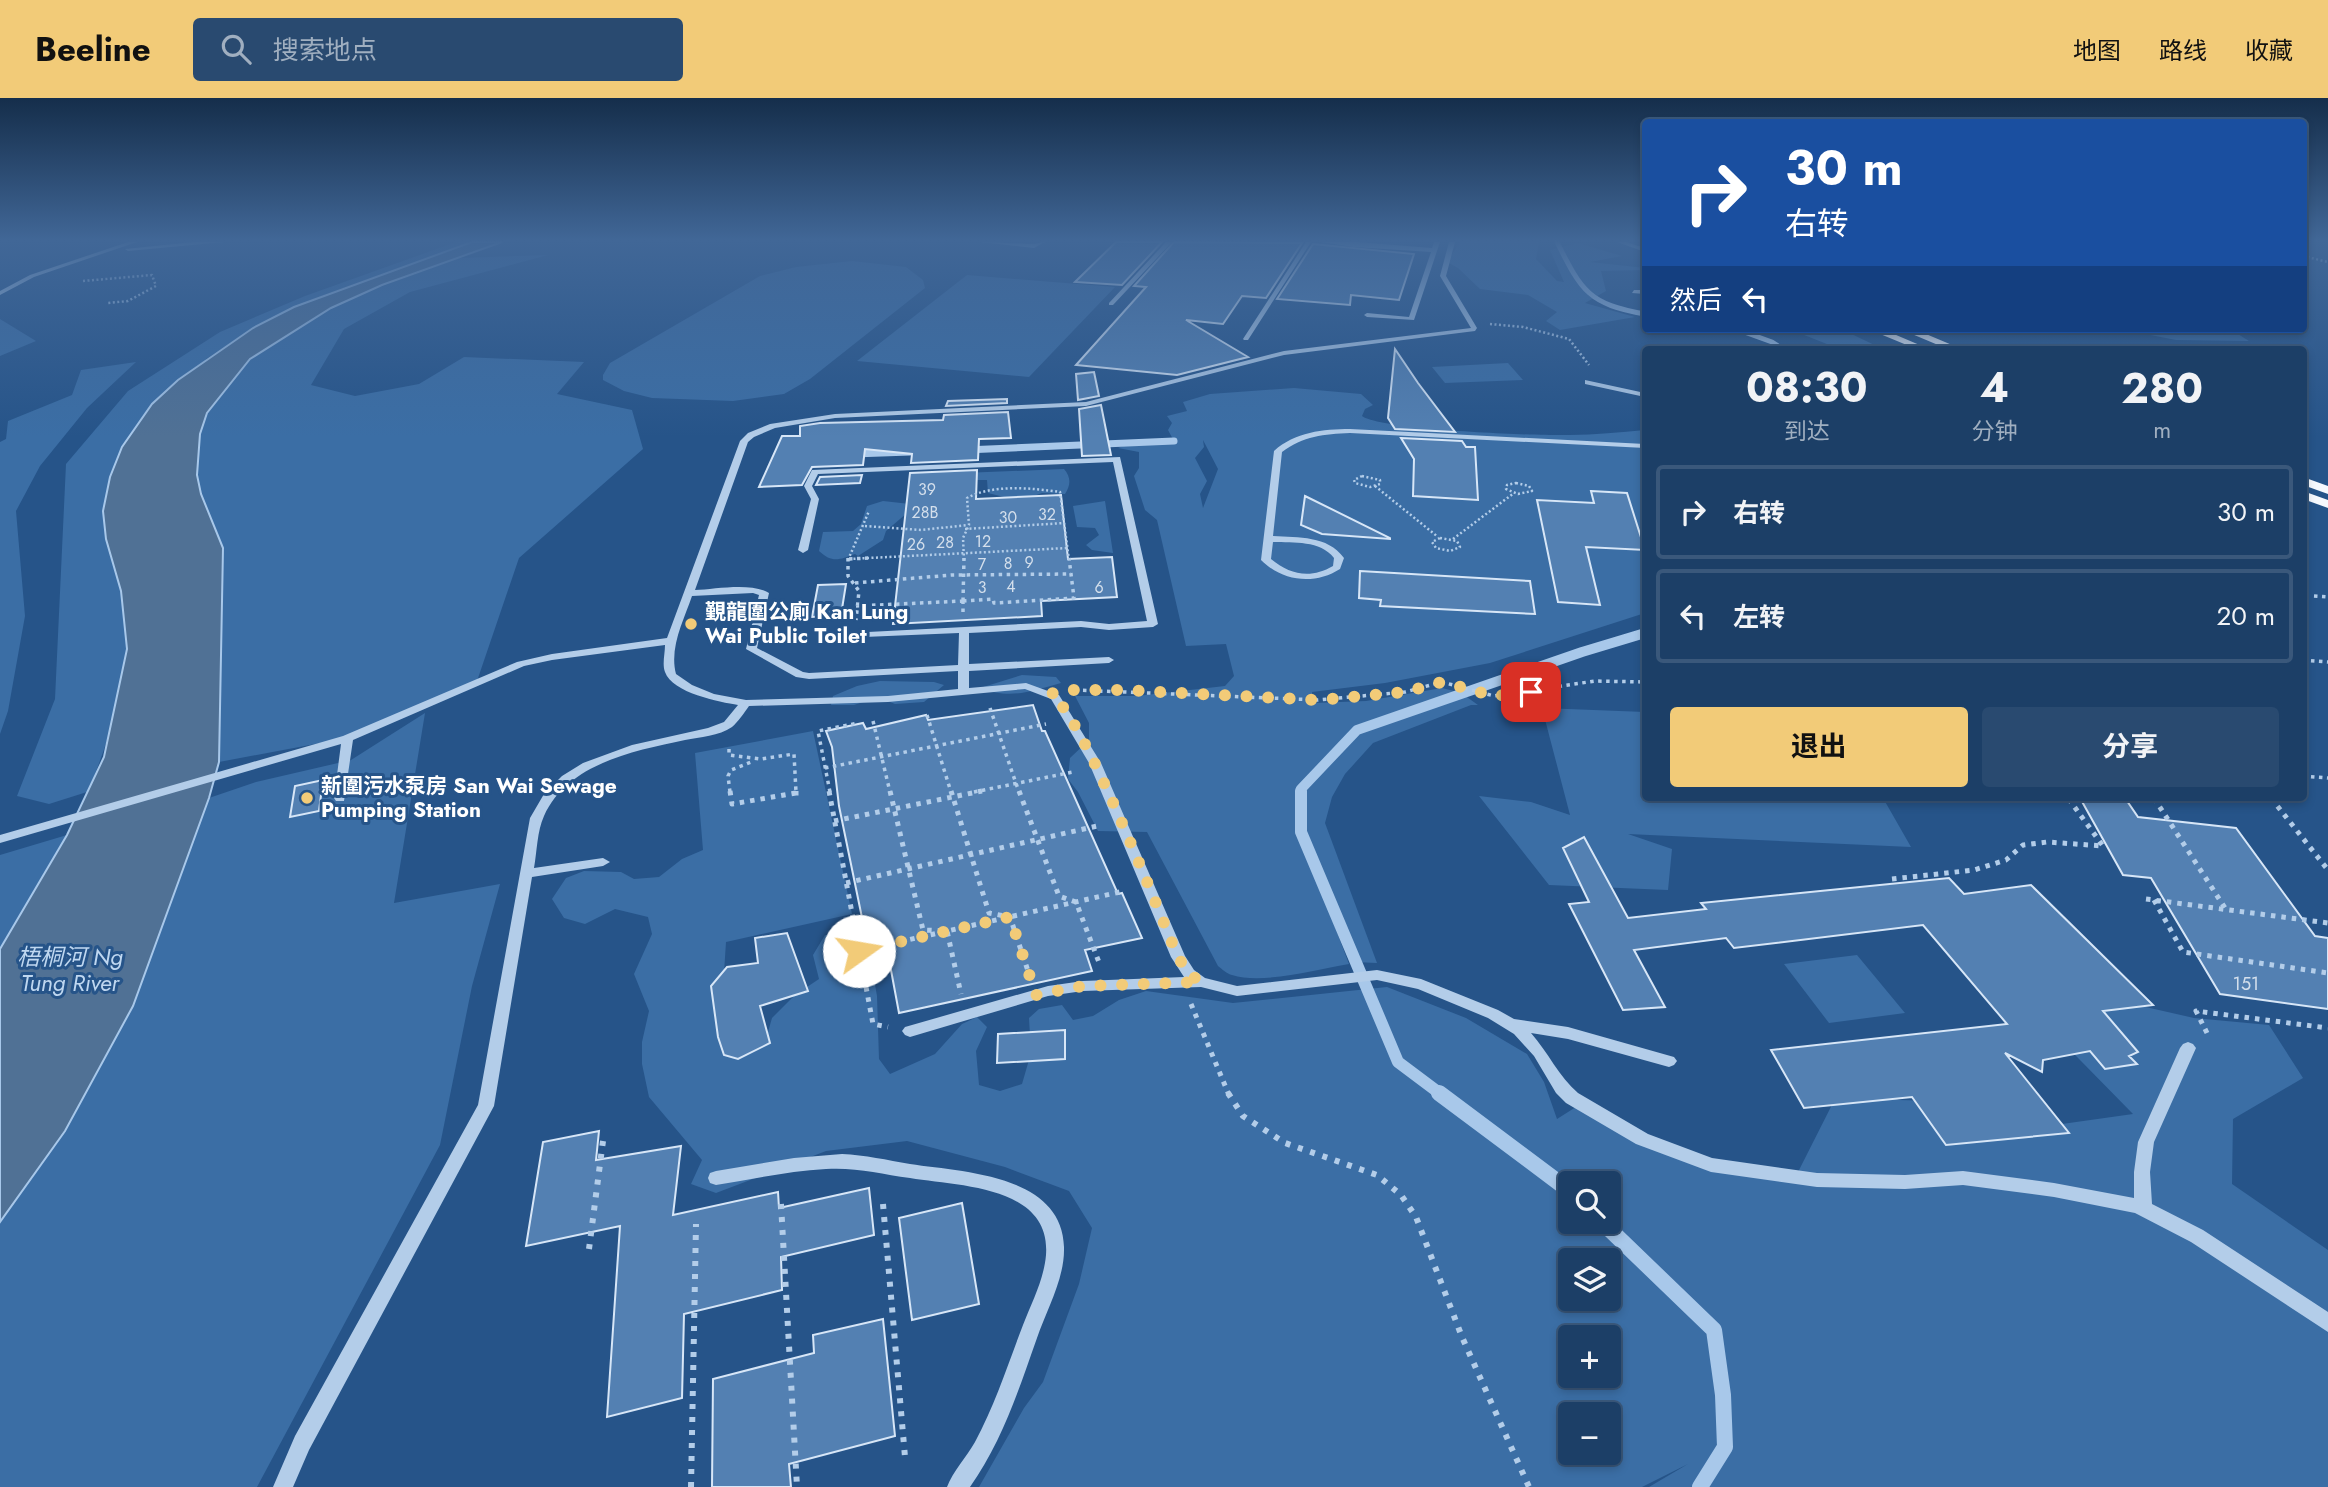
<!DOCTYPE html>
<html lang="zh">
<meta charset="utf-8">
<style>
body{margin:0;font-family:Jost,"Noto Sans SC",sans-serif;background:#294a70;color:#f1f3f6;height:100vh;display:flex;flex-direction:column;font-size:26px;white-space:nowrap}
*{box-sizing:border-box;margin:0}
p{font-size:23px;color:#a0afc0}
.icon{flex:none;width:38px;height:38px;fill:none;stroke:currentColor;stroke-width:2;stroke-linecap:round;stroke-linejoin:round}
.map{position:relative;flex:1;overflow:hidden}
.panel{position:absolute;left:1642px;top:248px;width:665px;height:455px;display:flex;flex-direction:column;background:#1c3f67;border-radius:7px;box-shadow:0 4px 10px #0003,0 0 0 2px #3a587b}
.panel>*{flex:none}
.banner{position:absolute;left:1642px;top:21px;width:665px;height:214px;border-radius:7px;box-shadow:0 4px 10px #0003,0 0 0 2px #3a587b;background:#1a4fa0;color:#fff;overflow:hidden}
.tools{position:absolute;left:1558px;top:1073px;display:grid;gap:14px}
.tools a{display:grid;place-items:center;width:63px;height:63px;border-radius:7px;background:#1c3f67;box-shadow:0 4px 10px #0003,0 0 0 2px #3a587b;font-size:35px}
.pin{position:absolute;display:grid;place-items:center;width:60px;height:60px;color:#fff;margin:-30px;border-radius:14px;box-shadow:0 4px 10px #0006}
.me{position:absolute;width:77px;margin:-38px;rotate:77deg;stroke-linejoin:round;filter:drop-shadow(0 0 5px #0008)}
.turn{display:flex;align-items:center;gap:24px;height:147px;padding:0 28px;font-size:32px}
.turn .icon{width:91px;height:91px;stroke-width:2.5}
.turn b{display:block;font-size:49px;line-height:60px}
.then{display:flex;align-items:center;height:66px;padding:0 28px;background:#0003;gap:14px;font-size:26px}
.eta{display:flex;justify-content:space-evenly;align-items:center;height:119px;text-align:center}
.eta b{font-size:42px;font-weight:700;line-height:49px}
.primary-button{display:flex;gap:14px;margin-top:auto;padding:14px 28px}
.primary-button a{flex:1;height:80px;border-radius:7px;background:#f2cb78;color:#111;font-size:28px;font-weight:700;line-height:80px;text-align:center}
.primary-button a+a{background:#294a70;color:#f1f3f6}
ul{padding:0;list-style:none}
li{display:flex;align-items:center;gap:21px;height:94px;margin:0 14px 10px;padding:0 14px;border:4px solid #3a587b;border-radius:7px}
li div{flex:1}
li b{display:block;font-size:26px}
li em{font-style:normal}
header{display:flex;align-items:center;gap:42px;box-sizing:border-box;height:98px;padding:0 35px;background:#f2cb78;color:#111}
header strong{font-size:33px}
nav{display:flex;gap:38px;margin-inline-start:auto;font-size:24px}
.search{width:490px;height:63px;background:#294a70;display:flex;align-items:center;gap:18px;box-sizing:border-box;padding:0 24px;border-radius:7px;color:#a0afc0;font-size:26px}
.map>svg:first-child{display:block}
.green{fill:#3b6ea5;fill-rule:evenodd}
.water{fill:#507195;stroke:#a8c8ea;stroke-width:2}
.lines{fill:none;stroke-linecap:round;stroke-linejoin:round}
.stream-far4{stroke:#a8c8ea;stroke-width:5}
.stream-far3{stroke:#a8c8ea;stroke-width:7}
.stream-far2{stroke:#a8c8ea;stroke-width:10}
.stream-far1{stroke:#a8c8ea;stroke-width:12}
.stream{stroke:#a8c8ea;stroke-width:16}
.building{fill:#5380b2;stroke:#d7e6f7;stroke-width:2}
.path-far3{stroke:#b3cde9;stroke-width:2.5;stroke-dasharray:2 2.5;stroke-linecap:butt}
.path-far2{stroke:#b3cde9;stroke-width:3.5;stroke-dasharray:3.5 4.5;stroke-linecap:butt}
.path-far1{stroke:#b3cde9;stroke-width:5;stroke-dasharray:4.5 6;stroke-linecap:butt}
.path{stroke:#b3cde9;stroke-width:6;stroke-dasharray:5 8;stroke-linecap:butt}
.minor{fill:#b3cde9;fill-rule:evenodd}
.major{fill:#f6f9fe;fill-rule:evenodd}
.route{stroke:#f2cb78;stroke-width:12;stroke-dasharray:0 21.6}
.poi-dot{fill:#f2cb78;stroke:#265489;stroke-width:2.5}
.labels{text-anchor:middle;stroke-width:6;stroke-linejoin:round;paint-order:stroke}
.far-number-label{font-size:16px;fill:#d4dfec}
.number-label{font-size:18px;fill:#d4dfec}
.poi-label{font-size:21px;font-weight:bold;fill:#fff;stroke:#265489;text-anchor:start}
.water-label{font-size:23px;font-style:italic;fill:#bfd7f0;stroke:#265489}
</style>
<header>
<strong>Beeline</strong>
<div class="search"><svg class="icon" aria-label="search" viewBox="0 0 24 24"><circle cx="10" cy="10" r="6"/><path d="M15 15l6 6"/></svg>搜索地点</div>
<nav><a>地图</a><a>路线</a><a>收藏</a></nav>
</header>
<div class="map">
<svg width="2328" height="1389" viewBox="0 0 2328 1389">
<rect width="100%" height="100%" fill="#265489"/>
<!-- green -->
<path class="green" d="M456,144H472L324,197L253,230L206,261L106,441C117,474 130,518 126,553C122,597 106,654 87,694L49,706L17,698L55,601L66,366L128,293L220,234L305,198Z
M1460,144H1539L1536,161L1557,183L1564,184L1550,152L1578,145L1622,158L1590,164L1645,170V172L1601,173L1606,193L1585,205L1635,219L1560,232L1546,223L1557,214L1528,197L1480,191L1458,170L1447,164Z
M548,157L410,194L344,231L311,287L355,298L419,286L464,259L584,264L557,296L632,312L643,351L519,460L476,586L347,640L219,664L223,450L201,396L197,377L200,335L207,315L250,261L331,210L358,197L459,160Z
M852,163L906,169L923,182L925,190L810,281L784,296L733,303L652,300L624,293L603,282V277L610,265L760,178L796,169Z
M967,177L1115,189L1029,279L857,263Z
M0,221L36,243L0,258Z
M1789,231H1841L1885,252H1842Z
M2120,231H2230L2249,243L2176,242Z
M136,264L87,310L40,368L16,413L25,518L8,613L0,636V344L6,341L8,323L72,297L81,272Z
M1508,265L1523,282L1445,285L1432,269Z
M1294,290L1361,296L1373,307L1365,311L1362,318C1380,332 1539,338 1570,337C1595,337 1620,334 1645,332V515L1490,565L1385,585L1312,594L1314,605L1366,603L1442,590L1458,594L1355,632L1300,691L1299,734L1349,866C1317,871 1263,887 1232,877C1227,876 1222,871 1218,868L1147,734L1098,733L1078,694L1068,681L1070,660L1089,642V625L1075,598H1137L1225,588L1234,578L1226,546L1186,548L1157,422L1145,412L1134,378L1139,370V354L1118,350L1131,345H1175L1168,332L1172,325L1167,318L1187,313L1183,304L1210,296ZM1203,342L1218,371L1203,410L1200,396L1207,383L1195,360L1204,349Z
M1064,371C1071,379 1071,387 1065,396L1042,395L1020,403L988,395L987,382H966L963,375Z
M883,403L910,406L907,415L886,433L883,442L858,458L855,456C839,462 832,465 819,453L823,434L853,433L861,426L867,408Z
M1105,403L1113,455L1092,452L1086,447L1099,437L1095,430L1077,429L1073,408Z
M1022,577L1056,579L1061,585C1031,593 1011,602 980,590Z
M880,583L934,584L944,587L924,604L895,606L878,599L854,607H831L833,598L857,588Z
M1464,597L1478,607H1471L1373,645L1345,676L1332,699L1325,725L1377,865L1355,864L1305,733L1307,691L1360,633Z
M1542,610L1645,614V700H1883L1911,749L1628,736L1672,751L1668,792L1549,787L1479,698L1531,704L1570,717Z
M425,615L394,805L500,786L472,888L440,1047L257,1389H0V1124L65,1033L133,908L209,700L256,684L351,662Z
M813,633L852,816L726,844L721,921L764,948L772,920L795,897L819,881L813,857L825,837H840L841,852L871,864L877,898L879,961L890,976L935,956L962,926L977,919L987,929L976,953L979,987L1000,993L1022,986L1031,955L1029,920L1039,911L1062,907L1073,922L1093,918L1119,902L1146,893L1233,905L1387,889L1466,920L1527,956L1544,984L1557,1021L1587,1002L1682,1056L1795,1080L1846,979L1899,1002L2010,1005L2062,1026L2133,1016L2028,909L2106,900L2194,920L2269,927L2303,980L2233,1021L2232,1086L2328,1152V1389H1649L1688,1366L1642,1389H979L1024,1310L1043,1284L1079,1186L1092,1130L1069,1093L1005,1069L907,1043L826,1053L716,1095L691,1086L702,1062L649,999L642,966V944L649,913L634,876L652,836L648,819L615,811L585,826L564,820L552,801L566,780L584,773L621,774L634,781L659,779L682,761L703,752L695,655ZM1570,1085H1608V1124H1570ZM1570,1162H1608V1200H1570ZM1570,1239H1608V1278H1570ZM1570,1316H1608V1354H1570Z
M67,737L0,851V757Z
M1857,857L1905,915L1829,925L1784,866Z"/>
<!-- water -->
<path class="water" d="M472,144H502L382,187L331,210L250,261L207,315L200,336L197,377L201,396L223,450L219,664L209,700L133,908L65,1033L0,1124V851L67,737L104,659L127,551L121,493L106,441L103,413L110,379L122,349L152,306L178,282L253,230L294,209Z"/>
<g class="lines">
<!-- stream-far4 -->
<path class="stream-far4" d="M1557,144C1582,194 1589,206 1645,216
M1736,231L1772,244L1784,252"/>
<!-- stream-far3 -->
<path class="stream-far3" d="M965,352L1174,343
M853,356L910,354"/>
<!-- stream-far2 -->
<path class="stream-far2" d="M1301,694V691L1357,632L1582,554L1645,535"/>
<!-- stream-far1 -->
<path class="stream-far1" d="M1301,693V734L1398,964L1442,997"/>
<!-- stream -->
<path class="stream" d="M1439,995L1570,1093
M1602,1124L1714,1232L1723,1297L1725,1349L1700,1389"/>
</g>
<!-- building -->
<path class="building" d="M1116,144H1162L1122,187L1075,184Z
M1174,144L1302,145L1266,200L1242,198L1223,226L1186,222L1248,259L1177,277L1076,267L1146,189L1134,188Z
M1313,146L1414,156L1399,202L1351,197L1350,207L1277,201Z
M1395,251L1418,285L1455,334L1395,331L1388,320Z
M1094,274L1099,298L1078,302L1076,276Z
M1007,301V305L946,308L948,303Z
M1101,307L1111,357L1082,358L1079,311Z
M1008,314L1011,340L979,341L978,362L911,365L912,356L865,351L863,367L812,369L802,387L759,389L782,338H800V328L820,325L943,322L944,317Z
M1401,340L1462,343L1466,349H1475L1478,402L1413,398L1414,361Z
M977,372L976,401L1061,397L1068,461L1112,459L1117,499L1041,503L1042,518L893,526L910,375Z
M862,377L860,385L816,387L820,379Z
M1591,393L1627,395L1645,452L1586,449L1600,507L1558,504L1537,402L1594,405Z
M1305,398L1390,440V441L1322,436L1301,427Z
M1360,473L1530,483L1535,516L1380,508L1381,502L1359,500Z
M846,486L841,517L812,519L818,487Z
M1033,607L1042,633H1045L1118,796L1122,795L1142,840L1085,852L1092,873L899,915L885,840L867,844L839,708L832,649L826,633L863,625L866,631L926,617L928,622Z
M323,682L319,713L290,719L295,688Z
M2080,700H2125L2138,719L2236,730L2315,838L2328,840V911L2220,896L2151,780L2123,777Z
M1584,739L1628,820L1706,811L1701,805L1949,780L1964,796L2031,787L2153,907L2103,913L2138,954L2129,958L2137,966L2105,971L2090,953L2043,962L2042,974L2005,955L2069,1035L1946,1047L1912,999L1804,1010L1771,952L2007,926L1923,827L1734,850L1726,840L1634,852L1665,909L1623,912L1569,806L1589,804L1563,750Z
M787,835L808,893L760,908L770,945L738,961L724,957L718,939L711,888L727,869L758,865L755,840Z
M1065,932V961L997,965L998,936Z
M599,1033L596,1062L681,1048L673,1117L778,1094L779,1110L869,1090L874,1137L781,1159L782,1192L684,1216L682,1300L607,1319L620,1128L526,1148L543,1044Z
M962,1105L979,1206L912,1222L899,1120Z
M883,1221L895,1338L789,1366L791,1389H712L713,1281L814,1255L813,1237Z"/>
<g class="lines">
<!-- path-far3 -->
<path class="path-far3" d="M2303,158L2328,164
M83,183L152,177L156,188L128,203L108,205
M1490,226L1523,229L1569,241L1589,267
M1362,378L1380,382V386L1370,389L1355,385L1354,382Z
M1516,385L1529,388L1532,393L1518,396L1506,391L1507,387Z
M1375,388L1438,439
M865,428L921,432L968,427
M965,431L1065,425
M1440,440L1457,443L1460,449L1450,453L1436,450L1432,444Z
M1453,441L1514,395
M849,461L1068,450
M848,462L869,413
M964,462L963,440L969,427L967,400C992,386 1033,390 1060,394L1069,462"/>
<!-- path-far2 -->
<path class="path-far2" d="M848,460V478L859,493L856,522
M849,461L868,460
M855,485L952,477L1071,476
M2314,498L2328,499
M963,503L964,460
M963,503L993,501L994,505L1074,500L1069,460
M856,508L963,503
M963,514V503
M2303,562L2328,564
M1075,592L1318,602L1405,594L1442,584L1494,598L1595,583L1645,584
M990,610L1019,694
M927,617L951,694
M873,623L890,694
M729,651V657L761,661L794,656L796,694
M825,670L1046,626
M2303,678L2328,680
M730,694L728,678L731,672L754,663
M830,694L818,633L858,625
M974,694L1073,674"/>
<!-- path-far1 -->
<path class="path-far1" d="M730,693L732,706L796,695
M796,693V702
M829,693L873,926L888,929
M890,693L923,832L947,833L961,896
M951,693L989,815L1010,819L1029,876
M1019,693L1059,798L1076,804L1100,867
M2154,700L2225,810
M2271,700L2328,772
M834,723L982,693
M1892,781L1974,772L2006,762L2023,747L2047,744L2103,748L2068,700
M846,785L1097,728
M2146,801L2328,825
M2154,802L2183,854L2328,875
M859,853L1124,793
M1191,906L1229,997
M2207,935L2196,913L2328,930"/>
<!-- path -->
<path class="path" d="M1228,995L1243,1018L1285,1045L1377,1077L1401,1097L1416,1119L1462,1239L1529,1389
M781,1106L797,1389
M883,1106L905,1359
M589,1151L603,1043
M691,1389L696,1126"/>
<!-- minor -->
<path class="minor" d="M128,144H137L34,179L0,197V193L30,177Z
M193,144H224L128,153L125,151Z
M980,144L1033,146L1045,144L1034,150Z
M1166,144H1172L1113,207H1109V205Z
M1306,144H1311L1248,242H1244L1243,241Z
M1321,144H1357L1432,150L1434,144H1440L1414,222L1367,219L1364,217L1367,215L1409,219L1431,154L1353,149Z
M1449,144H1455L1446,178L1477,230L1475,233L1284,257L1086,308L835,320L775,330L754,339L748,344L695,492C715,491 752,484 769,495L757,550L803,574L809,575L958,567L959,535L864,539L863,537L868,534L1081,523L1109,526L1147,523L1113,364L818,376L812,388L819,401L808,452L803,455L798,452L811,401L804,388L812,372L1120,359L1158,526L1153,529L1109,532L1081,529L969,535V566L1109,559L1114,562L1109,565L969,573V590L1026,585L1059,597L1101,665L1185,858L1194,872L1205,880L1237,888L1377,872L1421,881L1498,912L1514,921L1568,929L1674,959L1677,963L1674,967L1669,969L1568,941L1531,935C1548,954 1559,979 1578,995L1648,1036L1712,1060L1817,1075L1905,1077L1963,1073L2054,1085L2134,1100V1074L2138,1044L2180,950L2183,946L2188,944L2193,946L2196,950L2154,1044L2150,1074L2152,1106L2203,1132L2328,1214V1234L2191,1144L2135,1115L2054,1099L1963,1087L1905,1091L1817,1089L1711,1074L1636,1046L1566,1005L1556,995L1534,958L1514,936L1488,920L1418,891L1377,882L1237,898L1201,889L1083,893L1048,898L910,939L905,937L902,933L905,929L1048,888L1083,883L1184,879L1171,859L1089,665L1051,601L1025,591L888,604L749,608C744,615 738,624 732,629C719,638 700,639 685,642C634,653 568,665 544,718C537,733 537,754 534,770L603,760L610,764L603,768L532,779L494,1008L309,1352L293,1389H273L295,1338L478,1007L530,720L544,696L562,678L583,665L632,647L708,630L724,624L738,607C720,604 672,595 665,574C662,566 665,556 665,547L552,562L524,568L353,642L344,703H336L334,700L341,646L0,745V737L343,638L517,564L552,556L667,540L740,343L748,335L770,326L835,316L1086,304L1284,253L1471,230L1440,178ZM753,495L759,497L746,551L796,579L809,581L958,573V591L888,598L746,602L714,596L692,587L676,576C669,549 684,522 692,498Z
M1617,144H1626L1645,150V154Z
M1634,192H1645V196L1632,195Z
M1933,231H1953L1915,237L1912,235Z
M1585,282L1645,295V299L1585,286Z
M1350,331L1645,346V350L1350,335C1324,336 1303,338 1282,354L1273,438C1299,440 1327,437 1344,460L1340,471C1315,487 1283,484 1261,462L1274,353C1295,334 1323,331 1350,331ZM1273,444C1294,445 1320,442 1334,460L1333,468C1311,481 1290,477 1271,461Z
M842,1056C865,1057 887,1062 910,1066C962,1074 1062,1076 1064,1149C1065,1180 1047,1211 1037,1240C1019,1291 1002,1344 970,1389H947C953,1373 966,1360 975,1344C995,1307 1008,1266 1023,1227C1032,1204 1044,1181 1046,1157C1051,1087 957,1088 910,1080C881,1076 855,1069 826,1071C789,1073 753,1081 716,1087L710,1085L708,1080L710,1075L716,1073L794,1060Z"/>
<!-- major -->
<path class="major" d="M1868,231H1882L1922,248L1914,250Z
M1900,231H1914L1964,252H1950Z
M2303,379L2328,388V396L2303,387Z
M2303,393L2328,402V410L2303,401Z"/>
</g>
<!-- sky -->
<linearGradient id="sky" x2="0" y2="1"><stop stop-color="#152e4b"/><stop offset="0.42" stop-color="#416797"/><stop offset="1" stop-color="#416797" stop-opacity="0"/></linearGradient>
<rect width="2328" height="339" fill="url(#sky)"/>
<g class="lines">
<!-- route -->
<path class="route" d="M859,853L1010,819L1036,897L1083,888L1201,884L1189,876L1178,859C1160,817 1080,610 1050,596L1066,592H1122L1318,602L1405,594L1442,584L1494,598L1531,594"/>
</g>
<!-- markers -->
<g class="poi-dot">
<circle cx="691" cy="526" r="7"/>
<circle cx="307" cy="700" r="7"/>
</g>
<g class="labels">
<!-- far-number labels -->
<g class="far-number-label">
<text x="927" y="397">39</text>
<text x="925" y="420">28B</text>
<text x="1047" y="422">32</text>
<text x="1008" y="425">30</text>
<text x="983" y="449">12</text>
<text x="945" y="450">28</text>
<text x="916" y="452">26</text>
<text x="1029" y="470">9</text>
<text x="1008" y="471">8</text>
<text x="982" y="472">7</text>
<text x="1011" y="494">4</text>
<text x="982" y="495">3</text>
<text x="1099" y="495">6</text>
</g>
<!-- number labels -->
<g class="number-label">
<text x="2246" y="892">151</text>
</g>
<!-- poi labels -->
<g class="poi-label">
<text x="705" y="521">覲龍圍公廁 Kan Lung<tspan x="705" dy="24">Wai Public Toilet</tspan></text>
<text x="321" y="695">新圍污水泵房 San Wai Sewage<tspan x="321" dy="24">Pumping Station</tspan></text>
</g>
<!-- water labels -->
<g class="water-label">
<text x="70" y="867">梧桐河 Ng<tspan x="70" dy="26">Tung River</tspan></text>
</g>
</g>
</svg>
<div class="tools">
<a><svg class="icon" aria-label="search" viewBox="0 0 24 24"><circle cx="10" cy="10" r="6"/><path d="M15 15l6 6"/></svg></a>
<a><svg class="icon" aria-label="layers" viewBox="0 0 24 24"><path d="M12 4l9 5-9 5-9-5zM3 14l9 5 9-5"/></svg></a>
<a>+</a>
<a>−</a>
</div>
<div class="pin" style="left:1531px;top:594px;background:#d93025"><svg class="icon" aria-label="arrive" viewBox="0 0 24 24"><path d="M6 21V4h12l-3 4 3 4H6"/></svg></div>
<svg class="me" style="left:859px;top:853px" viewBox="-20 -20 40 40"><circle r="19" fill="#fff"/><path d="M0-13L10 11 0 6-10 11z" fill="#f2cb78"/></svg>
<div class="banner">
<div class="turn"><svg class="icon" aria-label="right" viewBox="0 0 24 24"><path d="M7 20v-9h11M14 6l5 5-5 5"/></svg><div><b>30 m</b>右转</div></div>
<div class="then">然后<svg class="icon" aria-label="left" viewBox="0 0 24 24"><path d="M17 20v-9H6M10 6l-5 5 5 5"/></svg></div>
</div>
<section class="panel">
<div class="eta">
<div><b>08:30</b><p>到达</p></div>
<div><b>4</b><p>分钟</p></div>
<div><b>280</b><p>m</p></div>
</div>
<ul>
<li><svg class="icon" aria-label="right" viewBox="0 0 24 24"><path d="M7 20v-9h11M14 6l5 5-5 5"/></svg><div><b>右转</b></div><em>30 m</em></li>
<li><svg class="icon" aria-label="left" viewBox="0 0 24 24"><path d="M17 20v-9H6M10 6l-5 5 5 5"/></svg><div><b>左转</b></div><em>20 m</em></li>
</ul>
<div class="primary-button"><a>退出</a><a>分享</a></div>
</section>
</div>
